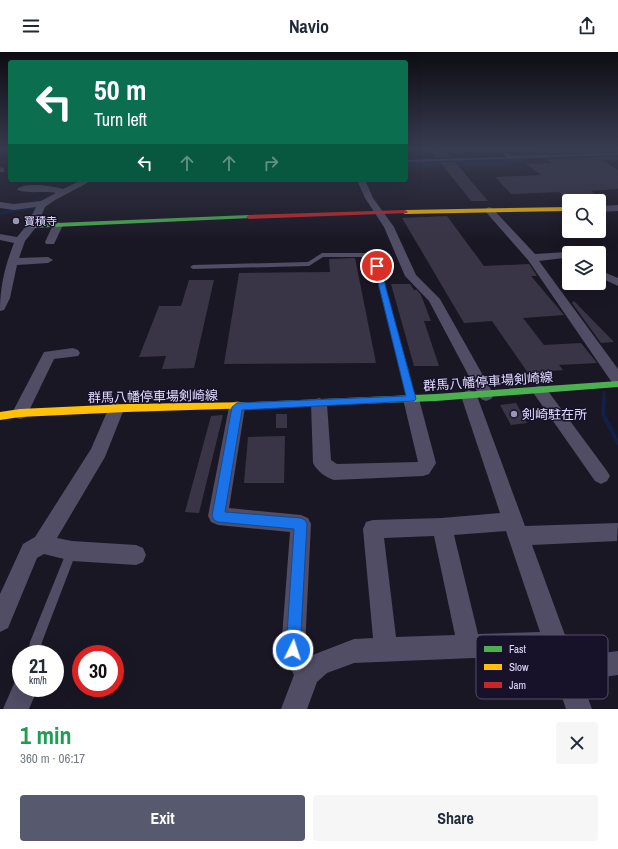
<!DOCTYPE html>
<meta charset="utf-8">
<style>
body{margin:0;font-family:"Archivo Narrow","Noto Sans JP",sans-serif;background:#f6f6f7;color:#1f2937;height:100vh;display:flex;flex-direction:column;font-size:15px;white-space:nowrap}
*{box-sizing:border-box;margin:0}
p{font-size:13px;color:#747a83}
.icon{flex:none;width:22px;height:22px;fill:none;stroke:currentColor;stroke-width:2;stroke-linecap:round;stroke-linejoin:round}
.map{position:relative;height:657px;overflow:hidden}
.panel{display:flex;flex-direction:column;background:#fff;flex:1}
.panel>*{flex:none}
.hud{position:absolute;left:8px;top:8px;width:400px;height:122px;border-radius:4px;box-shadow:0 4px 16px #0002;background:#0b6e4f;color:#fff;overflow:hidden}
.controls{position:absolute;left:562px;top:142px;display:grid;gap:8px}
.controls a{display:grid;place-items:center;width:44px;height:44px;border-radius:4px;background:#fff;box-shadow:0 4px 16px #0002;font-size:20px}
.speed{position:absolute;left:12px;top:593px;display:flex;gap:8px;font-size:20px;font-weight:700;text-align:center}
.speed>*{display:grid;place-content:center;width:52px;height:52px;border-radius:50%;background:#fff;box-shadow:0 4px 16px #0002;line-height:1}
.speed small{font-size:10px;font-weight:400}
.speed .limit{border:6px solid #d22;background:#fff;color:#111}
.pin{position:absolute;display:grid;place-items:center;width:34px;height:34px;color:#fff;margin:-17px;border:2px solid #fff;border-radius:50%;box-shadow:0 1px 4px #0007}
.me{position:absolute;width:44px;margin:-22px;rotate:4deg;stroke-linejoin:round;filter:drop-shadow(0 0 3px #0008)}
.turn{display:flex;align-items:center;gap:14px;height:84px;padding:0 20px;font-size:18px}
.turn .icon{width:52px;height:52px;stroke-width:2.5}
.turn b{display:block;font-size:28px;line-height:34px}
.lanes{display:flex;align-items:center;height:38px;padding:0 20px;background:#0003;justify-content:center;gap:20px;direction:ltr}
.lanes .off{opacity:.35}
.round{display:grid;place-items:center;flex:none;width:42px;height:42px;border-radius:4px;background:#f6f6f7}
.summary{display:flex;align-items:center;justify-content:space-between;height:68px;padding:0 20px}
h1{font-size:24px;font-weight:700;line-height:30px;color:#1e9e55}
.cta{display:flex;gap:8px;margin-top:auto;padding:8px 20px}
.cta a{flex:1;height:46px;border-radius:4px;background:#575a6e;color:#fff;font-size:16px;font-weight:700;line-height:46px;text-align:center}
.cta a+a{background:#f6f6f7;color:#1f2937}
header{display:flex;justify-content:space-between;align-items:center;height:52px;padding:0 20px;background:#fff;font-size:18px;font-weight:700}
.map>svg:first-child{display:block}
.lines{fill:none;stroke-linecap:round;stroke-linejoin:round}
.stream-far3{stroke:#102047;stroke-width:2}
.stream-far2{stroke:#102047;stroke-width:2.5}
.stream-far1{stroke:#102047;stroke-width:3}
.stream{stroke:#102047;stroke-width:4}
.river{fill:#102047;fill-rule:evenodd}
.building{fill:#393546}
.lane{fill:#504d64;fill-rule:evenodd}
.street{fill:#504d64;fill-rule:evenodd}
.fast{fill:#4caf50;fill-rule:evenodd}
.slow{fill:#ffc107;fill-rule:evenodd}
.jam{fill:#c62828;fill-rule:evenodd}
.route{fill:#1a73e8;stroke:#114b97}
.poi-dot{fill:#9b96b2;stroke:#171229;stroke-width:1.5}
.labels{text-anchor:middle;stroke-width:3;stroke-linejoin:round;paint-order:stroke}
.far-poi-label{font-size:11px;fill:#e1dbfe;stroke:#171229;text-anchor:start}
.street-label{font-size:13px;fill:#e1dbfe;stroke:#171229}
.poi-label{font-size:13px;fill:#e1dbfe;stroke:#171229;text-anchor:start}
.key{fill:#171229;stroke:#544e69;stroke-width:1}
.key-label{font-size:11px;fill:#e1dbfe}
</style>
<header><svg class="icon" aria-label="menu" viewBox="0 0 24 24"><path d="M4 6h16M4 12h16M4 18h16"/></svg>Navio<svg class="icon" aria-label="share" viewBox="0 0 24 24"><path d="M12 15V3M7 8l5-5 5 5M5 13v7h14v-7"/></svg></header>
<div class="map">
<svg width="618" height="657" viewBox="0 0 618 657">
<rect width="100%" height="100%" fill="#1a1724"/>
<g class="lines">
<!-- stream-far3 -->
<path class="stream-far3" d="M6,160L35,156"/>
<!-- stream-far2 -->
<path class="stream-far2" d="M0,162L9,159"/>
<!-- stream-far1 -->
<path class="stream-far1" d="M604,347V340"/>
<!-- stream -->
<path class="stream" d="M604,346L603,362L618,391"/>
<!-- river -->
<path class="river" d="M501,97C511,96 518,98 523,108L521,110L505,114L406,115V109L511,106Z"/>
</g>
<!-- building -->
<path class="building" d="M429,97H443L451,105L436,106Z
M532,97H618V100L539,102Z
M618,104V108H602L618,118V137L591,139L605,149H570L559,140L511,142L495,125L541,123L526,112L551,111L546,107Z
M440,110H455L488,149H471Z
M447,164L484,214L529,212L537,224H531L564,263L523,266L544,293L581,291L597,311L559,313L563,318L528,321L492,269L464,271L402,166Z
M355,206L376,311L224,312L239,221L330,220L329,207Z
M189,228H214L194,316L162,317L166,304L139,305L159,254H181Z
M391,232H410L414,238H417L421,243L431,269H424L439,314H414Z
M574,249L614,290L601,291L572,251Z
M516,351L527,371L511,373L500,353Z
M276,362H287V376H276Z
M223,363L199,461L185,460L211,364Z
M285,384L284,431H244L248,385Z"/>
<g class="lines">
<!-- lane -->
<path class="lane" d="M498,97H501L511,104L618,101V103L406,110V108L507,105Z
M322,201H374L377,203L415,347L414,349H408L407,347L372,205H323L309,214L193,217L190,215L193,213L308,210Z
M71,496L74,498L76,501L42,590L40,602H28L30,590L66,501L68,498Z"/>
<!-- street -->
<path class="street" d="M0,115L4,116V120H0Z
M82,128H93L55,148L45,155L37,174L25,189L19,206L48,205L53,208L48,211L17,213L10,246L4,258L0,259C0,234 5,214 14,191L0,188V182L17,185L27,173L36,155L14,158L0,156V150L14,152L41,149L56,141C46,138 23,143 17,137C25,130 53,134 63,137Z
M357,128H365L373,146L394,175L416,223L440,247L494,343L491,347L486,349L481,347L429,249L405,224L384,175L365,146Z
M618,153V159L599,160V154Z
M489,155L492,156L535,202L567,200L571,201H569V208L564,206L539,209L618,317V333L613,332L528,208L486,160L484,158Z
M58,170L63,173L55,190L54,192H46L45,190L53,173Z
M599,218L618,226V234L599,225Z
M73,296L78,298L80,301L78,304L54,307L26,365L20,367L14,365L12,361L44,300Z
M540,334L545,335L607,419L610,424L607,429L601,432L595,429L532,339L535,335Z
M469,338L474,340L477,344L525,474L618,471L617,489L532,493L573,605L618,599V623L581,628L592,657H566L548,603L354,611L327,621L317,630L307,657H281L294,623L281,598L290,480L218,473L211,470L208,464L229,355L231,351L237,349L243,351L245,355L229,456L301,463L308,466L311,472L305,596L310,604L354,587L373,586L363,477L366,470L373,468L442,466L500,461L461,344L464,340ZM506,479L540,580L478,582L454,483ZM434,484L455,583L396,585L384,486Z
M411,341L417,343L419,347L436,411L429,422L423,424L334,428C325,425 317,419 313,411L311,352L313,348L319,346L325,348L327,352L331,408L337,412L418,410L403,347L405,343Z
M116,351L122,353L124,357L105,405L57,486L72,489L136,493L143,496L146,503L143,510L136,513L72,509L44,502L37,506L8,576L0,580V542L23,492L35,485L91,397L110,353Z
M21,625V636H38L29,657H3L16,627Z"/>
<!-- fast -->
<path class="fast" d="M249,163L252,165L251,166L32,176L29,174L32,172Z
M618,329V335L436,349L254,356L251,355L249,353L251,351L254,350L436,342Z"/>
<!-- slow -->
<path class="slow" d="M569,155V159L405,162L402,160L405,158Z
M254,350L257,351L259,353L257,355L254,356L126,360L20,365L0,368V360L20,357L126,352Z"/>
<!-- jam -->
<path class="jam" d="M405,158L408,160L407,161L249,167L246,165L249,163Z"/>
</g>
<!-- sky -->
<linearGradient id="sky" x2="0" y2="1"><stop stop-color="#0e0d14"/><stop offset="0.51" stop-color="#383c50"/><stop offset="1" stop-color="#383c50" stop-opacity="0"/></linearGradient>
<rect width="618" height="189" fill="url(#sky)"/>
<!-- route -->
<path class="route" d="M377,212L380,214L416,347L414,349L242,358L225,460L301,466L305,468L307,472L300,598L298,603L293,605L288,603L286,598L294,477L218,470L214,468L212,464L232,355L237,351L406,344L374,214Z"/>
<!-- markers -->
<g class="poi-dot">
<circle cx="16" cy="169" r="4"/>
<circle cx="514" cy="362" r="4"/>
</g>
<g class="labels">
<!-- far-poi labels -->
<g class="far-poi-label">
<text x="24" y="173">寶積寺</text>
</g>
<!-- street labels -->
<g class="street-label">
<text transform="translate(488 329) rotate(-4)" y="5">群馬八幡停車場剣崎線</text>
<text transform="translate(153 344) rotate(-1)" y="5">群馬八幡停車場剣崎線</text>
</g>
<!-- poi labels -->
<g class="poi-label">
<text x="522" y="367">剣崎駐在所</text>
</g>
</g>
<!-- legend -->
<rect x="476" y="583" width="132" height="64" rx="6" class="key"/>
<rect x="484" y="594" width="18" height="6" fill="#4caf50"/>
<rect x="484" y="612" width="18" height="6" fill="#ffc107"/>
<rect x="484" y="630" width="18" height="6" fill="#c62828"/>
<g class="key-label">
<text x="509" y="601">Fast</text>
<text x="509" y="619">Slow</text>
<text x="509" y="637">Jam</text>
</g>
</svg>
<div class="controls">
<a><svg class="icon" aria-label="search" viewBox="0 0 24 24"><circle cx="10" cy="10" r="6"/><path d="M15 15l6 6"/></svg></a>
<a><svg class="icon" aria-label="layers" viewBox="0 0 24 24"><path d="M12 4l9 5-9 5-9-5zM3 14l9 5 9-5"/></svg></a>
</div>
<div class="speed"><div>21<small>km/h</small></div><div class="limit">30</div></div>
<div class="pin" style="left:377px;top:214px;background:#d93025"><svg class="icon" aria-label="arrive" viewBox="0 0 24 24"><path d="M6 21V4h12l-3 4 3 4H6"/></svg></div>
<svg class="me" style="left:293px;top:598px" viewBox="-20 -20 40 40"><circle r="17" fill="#1a73e8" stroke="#fff" stroke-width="3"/><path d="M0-11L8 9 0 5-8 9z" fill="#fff"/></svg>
<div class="hud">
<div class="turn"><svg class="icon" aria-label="left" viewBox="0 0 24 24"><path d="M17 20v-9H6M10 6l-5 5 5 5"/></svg><div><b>50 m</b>Turn left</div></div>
<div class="lanes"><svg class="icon" aria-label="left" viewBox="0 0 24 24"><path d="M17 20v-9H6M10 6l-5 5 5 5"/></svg><svg class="icon off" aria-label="ahead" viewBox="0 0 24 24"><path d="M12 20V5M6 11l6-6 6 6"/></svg><svg class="icon off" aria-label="ahead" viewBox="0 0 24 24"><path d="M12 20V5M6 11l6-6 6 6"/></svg><svg class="icon off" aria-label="right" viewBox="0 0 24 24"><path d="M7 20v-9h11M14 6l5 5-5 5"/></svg></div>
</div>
</div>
<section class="panel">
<div class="summary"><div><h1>1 min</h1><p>360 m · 06:17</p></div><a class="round"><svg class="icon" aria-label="close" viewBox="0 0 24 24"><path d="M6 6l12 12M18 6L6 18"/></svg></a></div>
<div class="cta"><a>Exit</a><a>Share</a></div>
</section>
